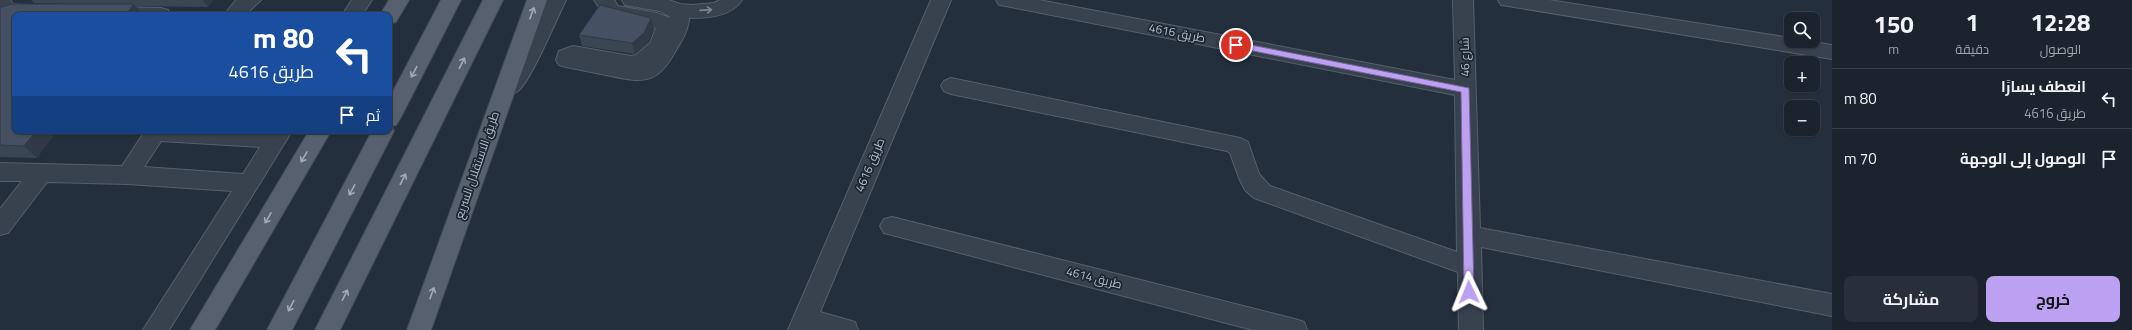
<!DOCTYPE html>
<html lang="ar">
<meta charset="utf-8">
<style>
body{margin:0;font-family:"Titillium Web",Cairo,sans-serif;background:#282f3a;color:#f1f3f6;direction:rtl;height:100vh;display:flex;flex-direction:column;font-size:15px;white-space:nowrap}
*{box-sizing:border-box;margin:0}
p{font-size:13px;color:#a0a4aa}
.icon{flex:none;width:22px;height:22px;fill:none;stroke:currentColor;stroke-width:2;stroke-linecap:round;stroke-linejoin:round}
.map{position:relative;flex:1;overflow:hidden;direction:ltr}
.details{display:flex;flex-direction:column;background:#1b232e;width:300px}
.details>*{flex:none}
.guide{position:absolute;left:12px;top:12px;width:380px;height:122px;border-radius:8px;box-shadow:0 1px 3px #0004,0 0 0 1px #39404a;direction:rtl;background:#1a4fa0;color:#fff;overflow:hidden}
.tools{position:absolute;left:1784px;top:12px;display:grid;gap:8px}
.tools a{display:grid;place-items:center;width:36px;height:36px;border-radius:8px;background:#1b232e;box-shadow:0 1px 3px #0004,0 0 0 1px #39404a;font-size:20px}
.pin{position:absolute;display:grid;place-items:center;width:34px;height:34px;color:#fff;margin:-17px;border:2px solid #fff;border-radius:50%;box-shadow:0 1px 4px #0007}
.me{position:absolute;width:44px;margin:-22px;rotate:358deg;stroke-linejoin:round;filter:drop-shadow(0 0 3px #0008)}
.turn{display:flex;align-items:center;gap:14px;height:84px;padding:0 12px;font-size:18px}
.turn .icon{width:52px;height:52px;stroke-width:2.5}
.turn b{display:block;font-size:28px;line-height:34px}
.then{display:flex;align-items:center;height:38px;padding:0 12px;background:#0003;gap:8px;font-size:15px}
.eta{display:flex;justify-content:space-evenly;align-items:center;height:68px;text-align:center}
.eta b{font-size:24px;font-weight:700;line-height:28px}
.action{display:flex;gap:8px;margin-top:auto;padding:8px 12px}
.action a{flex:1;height:46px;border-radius:8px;background:#bca0f2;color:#111;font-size:16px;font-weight:700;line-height:46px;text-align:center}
.action a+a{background:#282f3a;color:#f1f3f6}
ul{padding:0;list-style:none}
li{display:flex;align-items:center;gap:12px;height:60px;padding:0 12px;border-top:1px solid #39404a}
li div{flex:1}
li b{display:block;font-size:15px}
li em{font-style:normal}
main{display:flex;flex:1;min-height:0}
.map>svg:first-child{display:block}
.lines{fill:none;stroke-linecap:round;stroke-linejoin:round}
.minor-casing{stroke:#565f6c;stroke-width:2}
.major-casing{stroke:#414a57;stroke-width:2}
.minor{fill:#38414e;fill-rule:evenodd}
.major{fill:#56606e;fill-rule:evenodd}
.wall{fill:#3b4654}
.shaded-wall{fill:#303945}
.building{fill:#455162;stroke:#303945}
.oneway{stroke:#7c8592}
.oneway2{stroke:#a1aab7}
.route{fill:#bca0f2;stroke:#7a689d}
.labels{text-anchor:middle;stroke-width:3.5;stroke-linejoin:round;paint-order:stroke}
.street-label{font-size:12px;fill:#b4bcc9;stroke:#1d2633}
</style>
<main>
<section class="details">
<div class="eta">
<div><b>12:28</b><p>الوصول</p></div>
<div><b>1</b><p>دقيقة</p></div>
<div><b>150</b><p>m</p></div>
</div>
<ul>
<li><svg class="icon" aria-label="left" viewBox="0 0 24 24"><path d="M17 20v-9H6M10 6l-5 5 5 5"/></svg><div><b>انعطف يسارًا</b><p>طريق 4616</p></div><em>80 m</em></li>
<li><svg class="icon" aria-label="arrive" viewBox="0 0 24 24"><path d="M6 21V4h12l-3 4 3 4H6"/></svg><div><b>الوصول إلى الوجهة</b></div><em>70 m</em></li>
</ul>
<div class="action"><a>خروج</a><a>مشاركة</a></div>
</section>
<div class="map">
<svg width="1832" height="330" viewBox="0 0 1832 330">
<rect width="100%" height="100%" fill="#242f3e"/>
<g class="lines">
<defs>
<path id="minor" d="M0,0H10L13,4L39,6L42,11L39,15H15V18L0,14Z
M236,0H261L245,15H224Z
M352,0H372L362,15H342Z
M546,0H566C557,18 531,81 518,91C514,94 508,93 504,91L501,86L512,69Z
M594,0H614L618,6L657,13L670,18L669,16L660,11L625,5L622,0H669L680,4L692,5L714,3L720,0H742C731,17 707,18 689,18C689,29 681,42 675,52C657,84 644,83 611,76C596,73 581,70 566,67L559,65L556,60L559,51L573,46L631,56L636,55L650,43L656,28L605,16Z
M931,0H951L820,312L855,322L858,330H788Z
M996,0H1039L1455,80L1453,0H1473L1480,228L1832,294V316L1481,247L1483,330H1459L1458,272L1254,198L1245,190L1239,178L1230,153L1227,151L951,94L944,91L941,86L944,81L951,78L1240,138L1248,142L1259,174L1270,186L1457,252L1455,95L1006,6L999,5Z
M1498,0H1549L1791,38V41H1807L1832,45V59L1508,6L1501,5Z
M112,7L161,8L168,10L171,15H103L105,9Z
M145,131H292L169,330H143L232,191L128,184L47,182L8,233L0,235V209L22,181H0V163L122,166ZM161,141L260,147L243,174L144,167Z
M892,217L1295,319L1304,322L1307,330H1253L892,235L884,233L880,226L884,219Z"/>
<path id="major" d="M389,0H409L396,22L389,24V15H380Z
M441,0H461L400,119L396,125L391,126L394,131L292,330H267L372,131H389V99Z
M483,0H503L340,330H315Z
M527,0H547L431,330H407Z
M309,131H331L215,330H190Z"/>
</defs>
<!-- minor casing -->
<use href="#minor" class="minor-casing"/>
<!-- major casing -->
<use href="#major" class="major-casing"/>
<!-- minor -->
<use href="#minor" class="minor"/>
<!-- major -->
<use href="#major" class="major"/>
</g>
<!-- wall -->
<path class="wall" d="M31,0H213L208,7L135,6L143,15H15L37,158L0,157V7L66,4L34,3Z
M654,29L647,44L635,54L582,46L579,35Z"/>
<!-- shaded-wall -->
<path class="shaded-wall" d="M203,0H213L208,7Z
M134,4L143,15H125Z
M651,18L654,29L647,44L635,54L632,43Z
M36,131H57L37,158L24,146Z"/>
<!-- building -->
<path class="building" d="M11,4H134L125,15H15V131H36L24,146L0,145V7H3Z
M600,5L651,18L644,33L632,43L579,35Z"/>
<!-- one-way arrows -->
<defs><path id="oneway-shaft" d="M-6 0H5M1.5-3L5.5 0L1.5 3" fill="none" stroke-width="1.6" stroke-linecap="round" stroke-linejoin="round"/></defs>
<use class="oneway" href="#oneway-shaft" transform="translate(706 10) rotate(-4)"/>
<g class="oneway2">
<use href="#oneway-shaft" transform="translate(532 13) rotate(-70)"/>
<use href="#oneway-shaft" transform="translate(462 63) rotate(-63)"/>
<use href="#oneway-shaft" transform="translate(414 72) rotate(118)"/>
<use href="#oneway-shaft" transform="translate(304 157) rotate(121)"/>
<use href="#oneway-shaft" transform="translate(403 179) rotate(-63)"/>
<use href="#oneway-shaft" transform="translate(352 190) rotate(118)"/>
<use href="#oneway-shaft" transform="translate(268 218) rotate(120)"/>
<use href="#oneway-shaft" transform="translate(432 293) rotate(-71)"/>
<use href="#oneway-shaft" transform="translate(345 295) rotate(-63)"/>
<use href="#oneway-shaft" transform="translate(291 306) rotate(118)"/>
</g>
<!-- route -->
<path class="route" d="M1236,42L1469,88L1474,292L1473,295L1469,296L1464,292L1461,92L1233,47L1232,45Z"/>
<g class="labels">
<!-- street labels -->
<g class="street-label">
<text transform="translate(1177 33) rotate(11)" y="4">طريق 4616</text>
<text transform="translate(1465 57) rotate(-91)" y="4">شارع 46</text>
<text transform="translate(477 165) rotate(-71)" y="4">طريق الاستقلال السريع</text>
<text transform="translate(870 165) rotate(-67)" y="4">طريق 4616</text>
<text transform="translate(1094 278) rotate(14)" y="4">طريق 4614</text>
</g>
</g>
</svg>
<div class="tools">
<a><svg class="icon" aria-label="search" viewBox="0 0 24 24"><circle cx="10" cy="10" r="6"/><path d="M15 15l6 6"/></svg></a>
<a>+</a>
<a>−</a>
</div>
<div class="pin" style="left:1236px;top:45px;background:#d93025"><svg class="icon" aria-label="arrive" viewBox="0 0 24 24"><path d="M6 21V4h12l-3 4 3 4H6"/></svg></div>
<svg class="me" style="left:1469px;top:292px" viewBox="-20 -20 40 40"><path d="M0-17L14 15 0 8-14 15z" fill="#bca0f2" stroke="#fff" stroke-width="4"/></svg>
<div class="guide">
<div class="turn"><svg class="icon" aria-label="left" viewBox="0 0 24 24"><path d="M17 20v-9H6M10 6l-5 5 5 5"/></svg><div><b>80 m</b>طريق 4616</div></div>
<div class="then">ثم<svg class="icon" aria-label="arrive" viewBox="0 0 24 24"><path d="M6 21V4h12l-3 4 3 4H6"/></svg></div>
</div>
</div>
</main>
